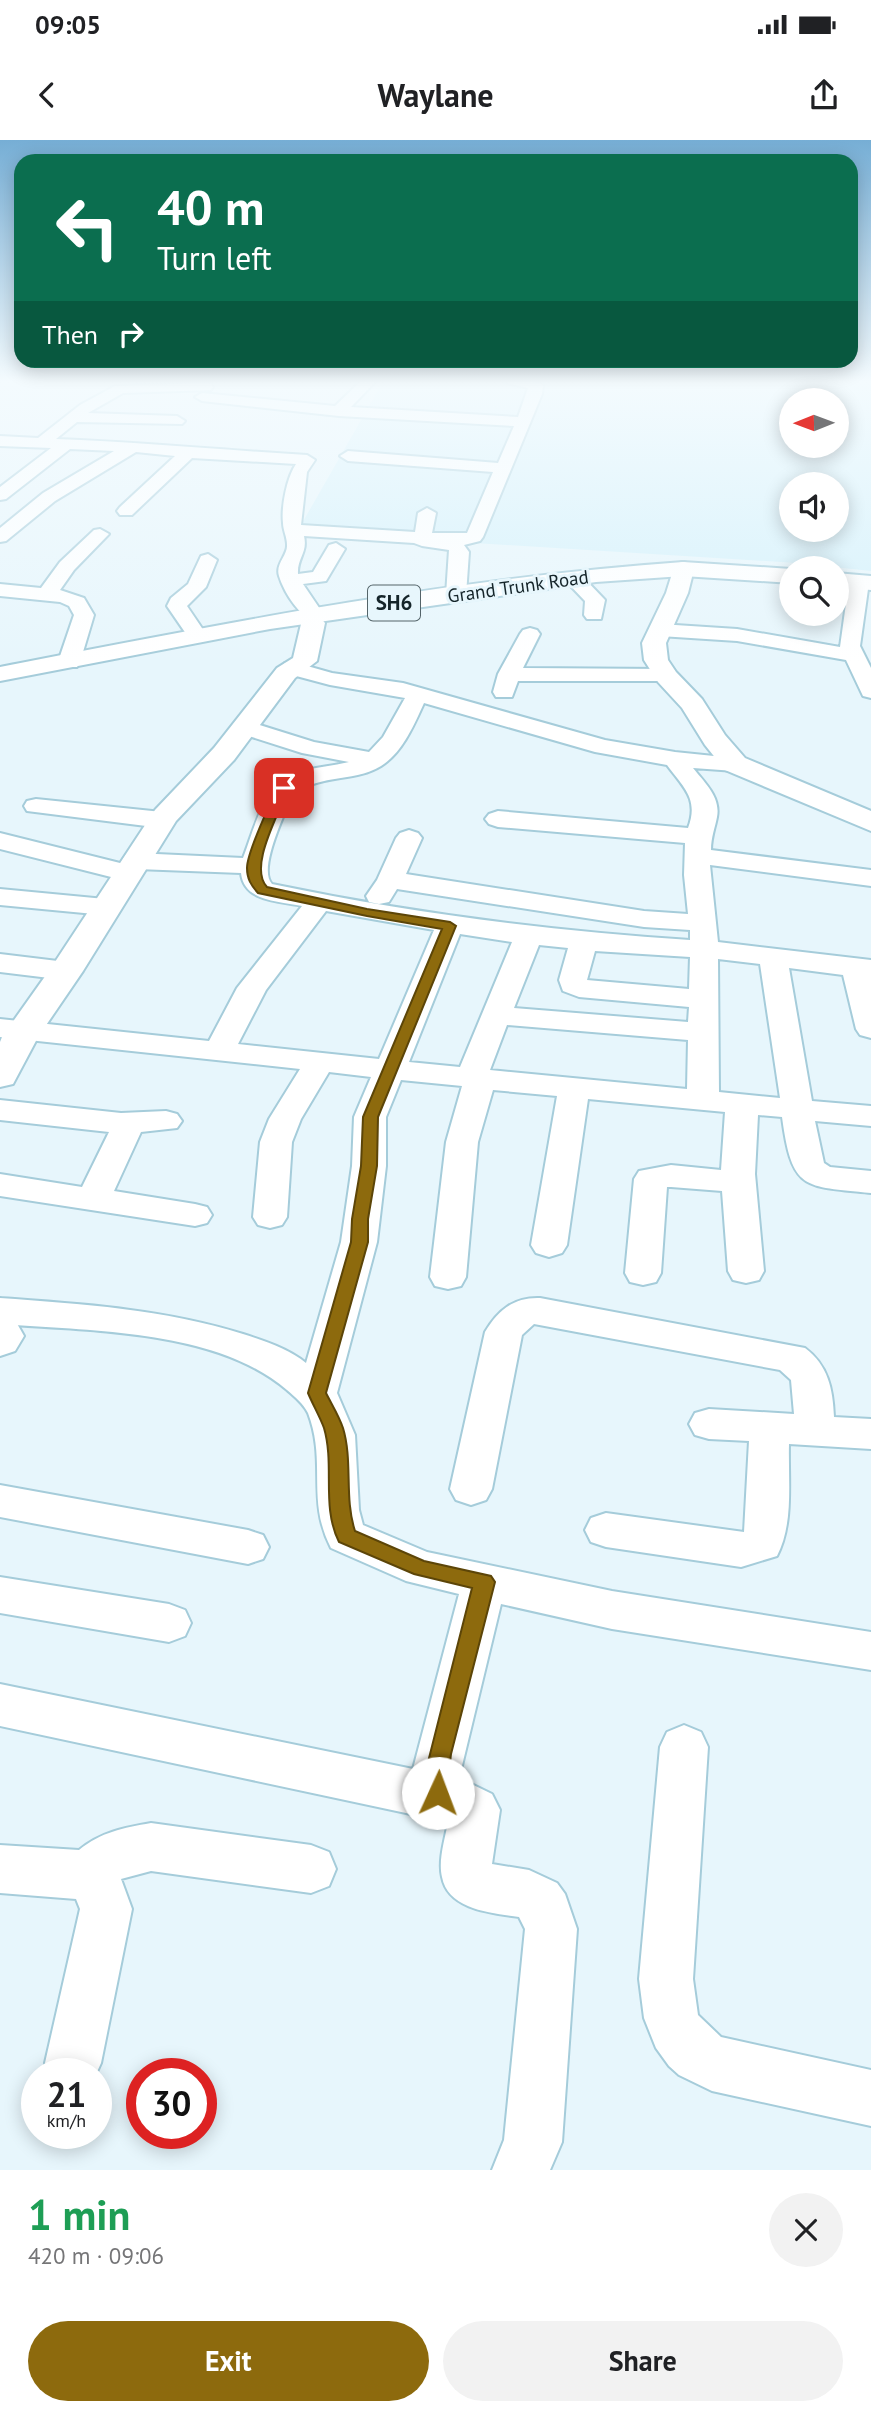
<!DOCTYPE html>
<meta charset="utf-8">
<style>
body{margin:0;font-family:"PT Sans",sans-serif;background:#f2f2f2;color:#202124;height:100vh;display:flex;flex-direction:column;font-size:26px;white-space:nowrap}
*{box-sizing:border-box;margin:0}
p{font-size:23px;color:#757577}
.icon{flex:none;width:38px;height:38px;fill:none;stroke:currentColor;stroke-width:2;stroke-linecap:round;stroke-linejoin:round}
.map{position:relative;height:2030px;overflow:hidden}
.drawer{display:flex;flex-direction:column;background:#fff;flex:1}
.drawer>*{flex:none}
.top-card{position:absolute;left:14px;top:14px;width:844px;height:214px;border-radius:21px;box-shadow:0 4px 18px #0003;background:#0b6e4f;color:#fff;overflow:hidden}
.needle{width:46px;rotate:269deg}
.fabs{position:absolute;left:779px;top:248px;display:grid;gap:14px}
.fabs a{display:grid;place-items:center;width:70px;height:70px;border-radius:50%;background:#fff;box-shadow:0 4px 18px #0003;font-size:35px}
.speed{position:absolute;left:21px;top:1918px;display:flex;gap:14px;font-size:35px;font-weight:700;text-align:center}
.speed>*{display:grid;place-content:center;width:91px;height:91px;border-radius:50%;background:#fff;box-shadow:0 4px 18px #0003;line-height:1}
.speed small{font-size:18px;font-weight:400}
.speed .limit{border:10px solid #d22;background:#fff;color:#111}
.pin{position:absolute;display:grid;place-items:center;width:60px;height:60px;color:#fff;margin:-30px;border-radius:14px;box-shadow:0 4px 10px #0006}
.me{position:absolute;width:77px;margin:-38px;rotate:2deg;stroke-linejoin:round;filter:drop-shadow(0 0 5px #0008)}
.turn{display:flex;align-items:center;gap:24px;height:147px;padding:0 28px;font-size:32px}
.turn .icon{width:91px;height:91px;stroke-width:2.5}
.turn b{display:block;font-size:49px;line-height:60px}
.then{display:flex;align-items:center;height:66px;padding:0 28px;background:#0003;gap:14px;font-size:26px}
.round{display:grid;place-items:center;flex:none;width:74px;height:74px;border-radius:37px;background:#f2f2f2}
.head{display:flex;align-items:center;justify-content:space-between;height:119px;padding:0 28px}
h1{font-size:42px;font-weight:800;line-height:52px;color:#1e9e55}
.cta{display:flex;gap:14px;margin-top:auto;padding:14px 28px}
.cta a{flex:1;height:80px;border-radius:42px;background:#8d6a0d;color:#fff;font-size:28px;font-weight:800;line-height:80px;text-align:center}
.cta a+a{background:#f2f2f2;color:#202124}
.status{display:flex;justify-content:space-between;align-items:center;height:49px;padding:0 35px;background:#fff;direction:ltr}
.status svg{height:19px;fill:currentColor}
header{display:flex;justify-content:space-between;align-items:center;height:91px;padding:0 28px;background:#fff;font-size:32px;font-weight:800}
.map>svg:first-child{display:block}
.built{fill:#d4f1fb;fill-rule:evenodd}
.lines{fill:none;stroke-linecap:round;stroke-linejoin:round}
.minor-casing{stroke:#a5ccda;stroke-width:4}
.tertiary-casing{stroke:#a5ccda;stroke-width:4}
.primary-casing{stroke:#a5ccda;stroke-width:4}
.minor{fill:#fff;fill-rule:evenodd}
.tertiary{fill:#fff;fill-rule:evenodd}
.primary{fill:#fff;fill-rule:evenodd}
.route{fill:#8d6a0d;stroke:#5c4508;stroke-width:2}
.labels{text-anchor:middle;stroke-width:6;stroke-linejoin:round;paint-order:stroke}
.far-street-label{font-size:19px;fill:#15252a;stroke:#e7f6fc}
.shield{fill:#e7f6fc;stroke:#546469;stroke-width:2}
.shield-label{font-size:21px;font-weight:bold;fill:#15252a}
</style>
<div class="status"><b>09:05</b><svg viewBox="0 0 49 12"><path d="M0 12V9h3v3zM5 12V6h3v6zM10 12V3h3v9zM15 12V0h3v12zM26 1h20v11H26zM47 4h2v5h-2z"/></svg></div>
<header><svg class="icon" aria-label="back" viewBox="0 0 24 24"><path d="M15 5l-7 7 7 7"/></svg>Waylane<svg class="icon" aria-label="share" viewBox="0 0 24 24"><path d="M12 15V3M7 8l5-5 5 5M5 13v7h14v-7"/></svg></header>
<div class="map">
<svg width="871" height="2030" viewBox="0 0 871 2030">
<rect width="100%" height="100%" fill="#e7f6fc"/>
<!-- built -->
<path class="built" d="M384,240H871V431L797,423L297,392ZM791,261H836V306H791ZM791,345H836V390H791Z"/>
<g class="lines">
<defs>
<path id="minor" d="M362,240H377L351,267L518,277L528,248L507,243L505,240H531L543,245L542,254L483,397L480,401L464,405L469,412L466,455L463,459H449L446,455L449,410L422,406L414,403L304,396C308,413 297,418 298,434L313,432L329,405L336,403L345,409L326,441L303,444L324,475L321,479C302,484 284,452 279,436C275,424 288,415 287,405C287,397 283,390 283,383C281,367 287,337 296,324L192,318L132,375H120L117,371L120,367L175,316L136,312L55,361L6,401L0,402V388L43,353L114,311L70,309L6,359L0,360V347L51,308L0,306V296L38,298L80,265L115,246L206,243L211,244L213,247L211,250L123,253L88,273L177,276L185,281L182,284L77,282L56,299C138,302 223,310 307,315L315,320L307,332L301,385L415,392L418,373L427,368L436,373L432,393H467L493,332L348,321L340,316L348,311L498,323L514,286L339,276L202,261L195,257L202,253L335,266Z
M100,389L109,394L74,430L60,450L84,458L94,475L80,522L77,527H61L58,522L74,475L69,466L60,462L0,456V444L41,448L60,422L94,390Z
M208,414L217,420L206,447L187,466L208,497L205,501H191L167,466L171,458L188,444L201,416Z
M573,432L580,434L605,460L601,479H587L584,475L585,461L563,438Z
M859,436L869,442L860,506L871,528V558L863,556L846,520L737,501L660,496L653,494L650,490L653,486L660,484L737,489L840,507L849,442Z
M530,488L537,490L540,494L523,528L666,529L674,530L677,535L674,540L666,541H518L512,557H496L493,552L498,534L520,494L523,490Z
M293,522L332,533L403,543L605,600L675,612L743,619L747,624L743,629L735,631L693,628C704,642 721,657 717,677C715,688 711,697 711,710L871,730V746L710,725L718,802L871,820V898L860,895L856,889L843,835L789,828L812,961L871,966V986L815,981L824,1023L830,1027L871,1031V1053C803,1046 792,1051 782,977L758,975L755,1034L764,1131L759,1140L746,1143L733,1140L728,1131L722,1051L671,1047H667L661,1133L656,1142L643,1145L630,1142L625,1133L634,1039L639,1031L671,1025L721,1030L725,972L588,959L567,1105L562,1113L549,1117L536,1113L531,1105L557,956L493,950L478,1002L466,1137L461,1146L448,1149L435,1146L430,1137L446,1002L462,946L401,940L386,977V1026L377,1102L337,1253L355,1295L359,1370L363,1385L427,1412L612,1451L871,1492V1530L612,1489L501,1464L459,1638L492,1654L500,1670L492,1724L529,1730L557,1743L565,1754L577,1789L562,2002L550,2030H492L504,2000L525,1789L519,1777C492,1773 448,1770 442,1737C438,1720 445,1699 448,1682L0,1586V1544L413,1629L459,1454L406,1441L331,1408C306,1360 327,1322 308,1273C303,1263 295,1257 287,1250C216,1189 89,1191 0,1184V1158C82,1164 164,1169 243,1194C265,1201 289,1209 306,1223L341,1102L352,1026L354,977L371,937L329,932L301,979L292,1002L287,1077L282,1085L270,1088L258,1085L253,1077L260,1002L269,979L300,929L0,897V879L209,901L237,848L302,766C279,761 244,762 241,733L137,729L140,733L136,739L127,741L0,709V693L124,724L122,721L126,715L135,713L243,718C256,685 263,643 301,631C317,627 333,626 349,622L302,613L236,592L233,587L236,582L244,580L314,602L369,612L383,597L405,558L330,545L285,533L282,528L285,523ZM424,563L595,612L667,625C684,648 699,659 688,688L498,671L489,674L485,679L489,684L498,687L685,703L684,735L688,774L644,771L406,734L422,698L418,693L409,690L400,693L396,698L377,740L366,756L369,762L379,764L389,762L397,749L644,787L690,790V800C549,791 411,773 272,744C258,730 283,678 290,660C313,632 352,644 381,626C402,613 414,585 424,563ZM326,771L434,790L379,919L238,904L266,850ZM460,794L512,802L460,927L409,922ZM539,805L568,808L559,840L563,851L579,857L689,867L688,882L514,868ZM595,811L690,817L689,849L587,840ZM718,819L760,824L780,958L719,952ZM507,885L688,900L687,949L490,930Z
M36,659L162,672L171,675L175,680L171,685L162,688L27,671L24,666L27,661Z
M0,749L105,759L115,761L119,767L115,773L105,775L0,765Z
M0,814L66,822L76,825L80,831L76,837L66,840L0,832Z
M0,960L121,973L166,971L177,974L182,981L177,988L141,992L114,1051L195,1064L207,1067L212,1075L207,1083L195,1086L0,1056V1034L82,1047L109,992L0,980Z
M540,1158L805,1208C828,1225 833,1249 834,1277L871,1279V1309L789,1304C788,1341 794,1383 777,1416L741,1427L606,1407L591,1402L585,1390L591,1378L606,1373L744,1392L749,1301L709,1299L695,1295L689,1284L695,1273L709,1269L794,1274L791,1240L780,1230L534,1184L522,1195L492,1349L486,1360L471,1365L456,1360L450,1349L485,1192C498,1170 514,1157 540,1158Z
M0,1345L248,1390L263,1395L269,1407L263,1419L248,1424L0,1377Z
M0,1437L169,1464L185,1470L191,1483L185,1496L169,1502L0,1473Z
M684,1585L701,1592L708,1607L693,1839L698,1875L721,1897L871,1930V1986L712,1951L679,1935L669,1926L656,1908L644,1878L639,1839L660,1607L667,1592Z
M151,1683L311,1705L329,1712L336,1729L329,1746L311,1753L151,1731L121,1739L132,1769L101,1923L96,1934H50L45,1923L80,1769L76,1759L0,1753V1705L79,1710C101,1692 123,1688 151,1683Z"/>
<path id="tertiary" d="M683,422L691,424L694,429L688,453L666,503L668,520L676,532L702,559L725,595L745,618L871,671V691L725,630L705,605L682,568L658,542L644,520L642,503L666,453L675,424Z
M307,470L315,472L325,483L317,521L295,538L234,620L176,681L83,831L38,897L13,944L0,947V902L2,897L51,828L155,670L214,608L277,528L293,518L301,484L295,477L299,472Z
M0,1176L15,1180L24,1196L15,1211L0,1216Z"/>
<path id="primary" d="M683,422L791,429V443L683,436L596,442L270,489L0,541V527C226,483 453,438 683,422Z
M836,433L871,436V450L836,447Z"/>
</defs>
<!-- minor casing -->
<use href="#minor" class="minor-casing"/>
<!-- tertiary casing -->
<use href="#tertiary" class="tertiary-casing"/>
<!-- primary casing -->
<use href="#primary" class="primary-casing"/>
<!-- minor -->
<use href="#minor" class="minor"/>
<!-- tertiary -->
<use href="#tertiary" class="tertiary"/>
<!-- primary -->
<use href="#primary" class="primary"/>
</g>
<!-- sky -->
<linearGradient id="sky" x2="0" y2="1"><stop stop-color="#76aed5"/><stop offset="0.46" stop-color="#f4fbfe"/><stop offset="1" stop-color="#f4fbfe" stop-opacity="0"/></linearGradient>
<rect width="871" height="524" fill="url(#sky)"/>
<!-- route -->
<path class="route" d="M280,646L290,648L284,658C276,680 249,728 267,747L367,769L450,782L456,786L378,977L377,1026L368,1079V1102L326,1253C332,1265 339,1276 343,1288C353,1321 344,1358 355,1391L424,1421L491,1436L495,1442L451,1614C449,1626 450,1652 446,1660L438,1663L429,1660L424,1638L472,1448L414,1434L339,1402C321,1366 335,1326 324,1288C320,1277 313,1265 308,1253L351,1102L352,1079L361,1026L363,977L442,789L367,776L258,753C251,745 247,739 247,728C247,714 271,659 280,646Z"/>
<g class="labels">
<!-- far-street labels -->
<g class="far-street-label">
<text transform="translate(518 446) rotate(-8)" y="7">Grand Trunk Road</text>
</g>
<!-- shield labels -->
<rect class="shield" x="368" y="445.5" width="52" height="35" rx="5"/>
<g class="shield-label">
<text x="394" y="470">SH6</text>
</g>
</g>
</svg>
<div class="fabs">
<a><svg class="needle" viewBox="-14 -14 28 28"><path d="M0-13l5 13h-10z" fill="#e53935"/><path d="M0 13l5-13h-10z" fill="#757577"/></svg></a>
<a><svg class="icon" aria-label="sound" viewBox="0 0 24 24"><path d="M4 9h4l5-4v14l-5-4H4zM17 9q2 3 0 6"/></svg></a>
<a><svg class="icon" aria-label="search" viewBox="0 0 24 24"><circle cx="10" cy="10" r="6"/><path d="M15 15l6 6"/></svg></a>
</div>
<div class="speed"><div>21<small>km/h</small></div><div class="limit">30</div></div>
<div class="pin" style="left:284px;top:648px;background:#d93025"><svg class="icon" aria-label="arrive" viewBox="0 0 24 24"><path d="M6 21V4h12l-3 4 3 4H6"/></svg></div>
<svg class="me" style="left:438px;top:1653px" viewBox="-20 -20 40 40"><circle r="19" fill="#fff"/><path d="M0-13L10 11 0 6-10 11z" fill="#8d6a0d"/></svg>
<div class="top-card">
<div class="turn"><svg class="icon" aria-label="left" viewBox="0 0 24 24"><path d="M17 20v-9H6M10 6l-5 5 5 5"/></svg><div><b>40 m</b>Turn left</div></div>
<div class="then">Then<svg class="icon" aria-label="right" viewBox="0 0 24 24"><path d="M7 20v-9h11M14 6l5 5-5 5"/></svg></div>
</div>
</div>
<section class="drawer">
<div class="head"><div><h1>1 min</h1><p>420 m · 09:06</p></div><a class="round"><svg class="icon" aria-label="close" viewBox="0 0 24 24"><path d="M6 6l12 12M18 6L6 18"/></svg></a></div>
<div class="cta"><a>Exit</a><a>Share</a></div>
</section>
